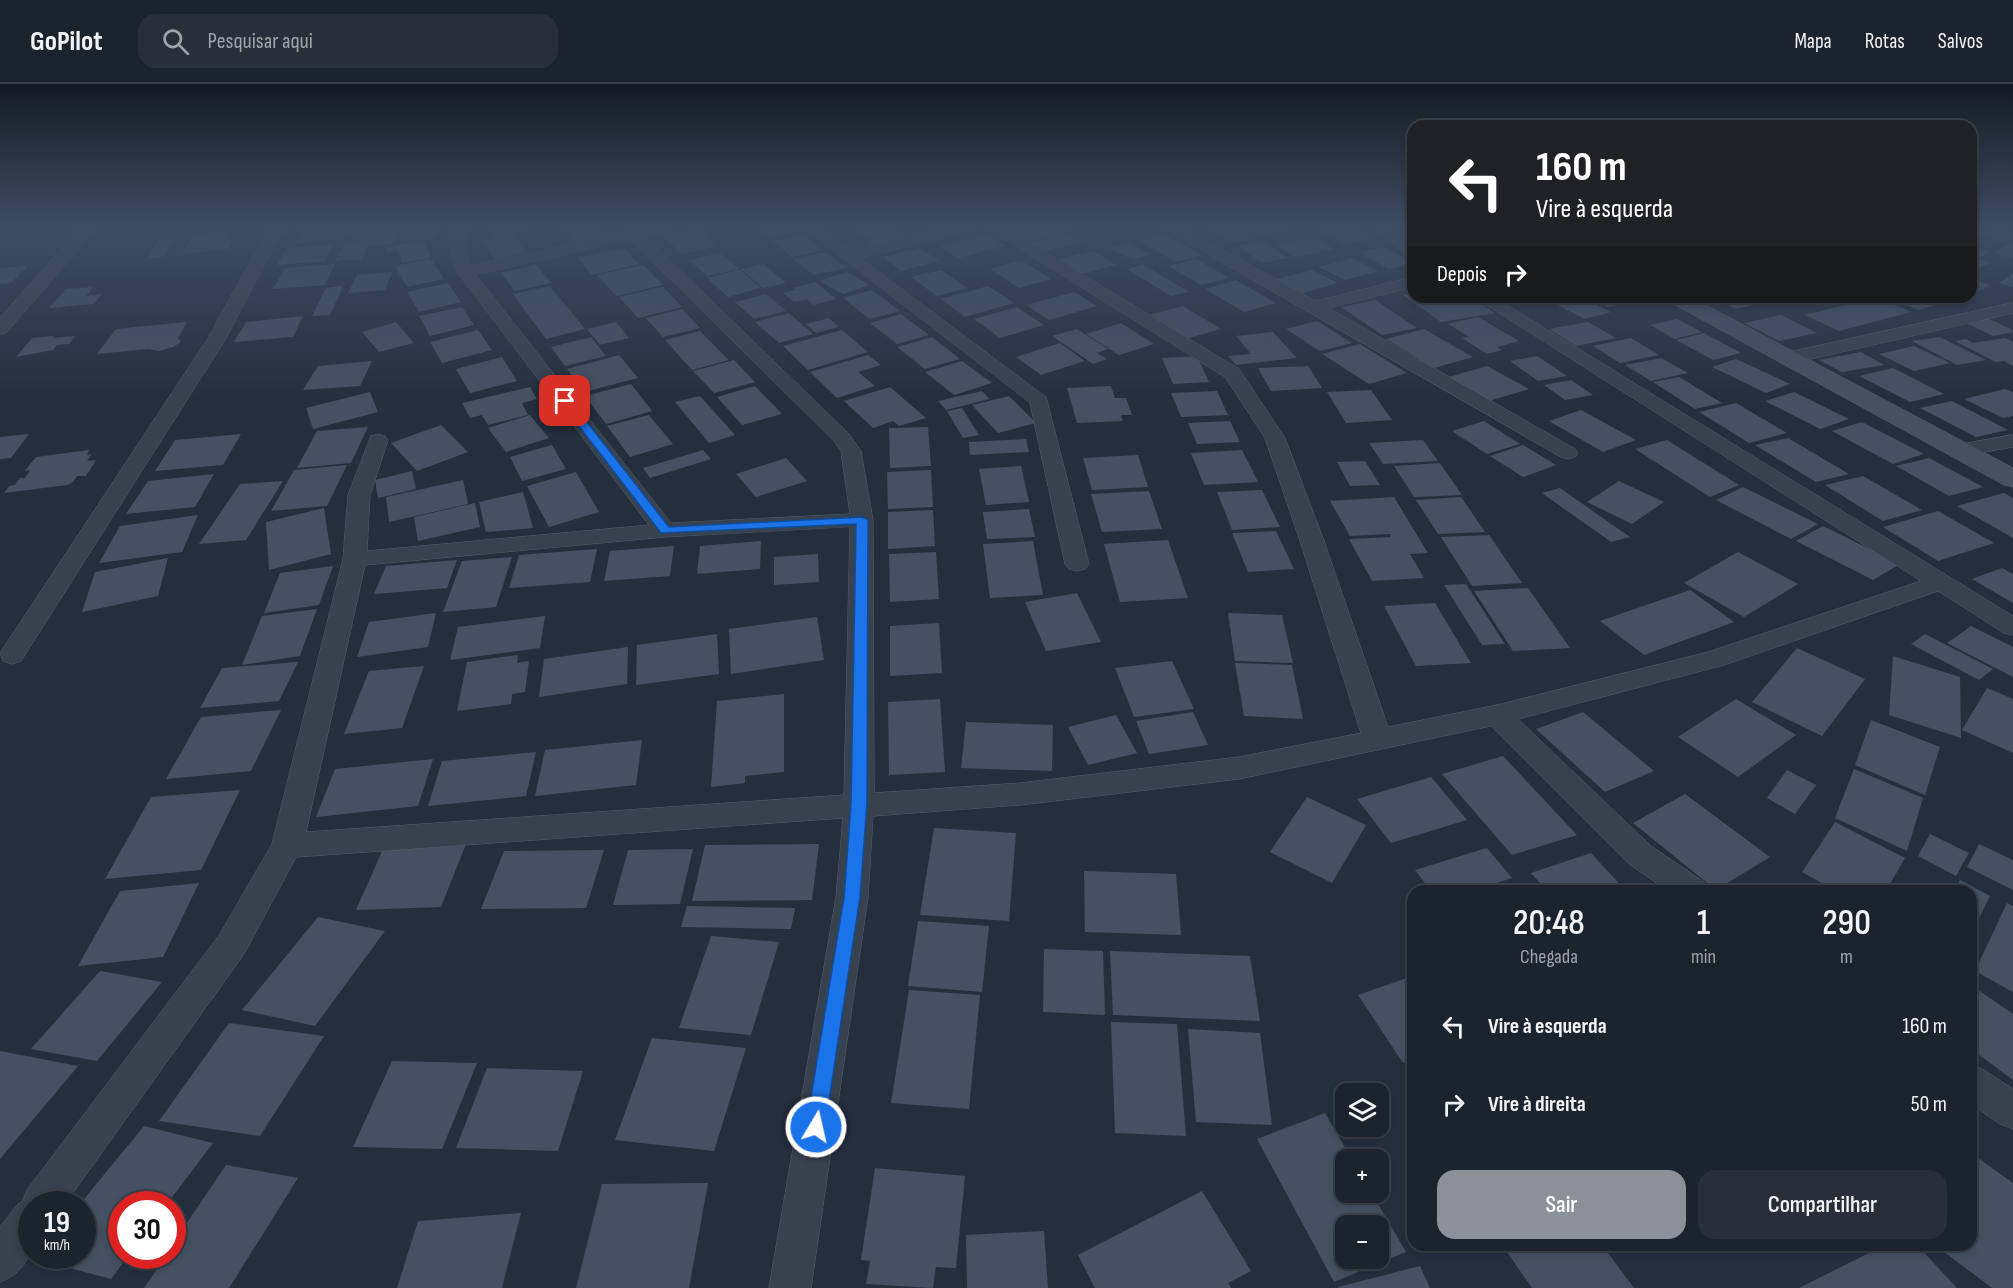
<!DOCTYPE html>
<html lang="pt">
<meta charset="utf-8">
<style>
body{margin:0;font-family:"Sofia Sans Condensed",sans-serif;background:#282f3a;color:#f1f3f6;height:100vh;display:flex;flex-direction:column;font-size:22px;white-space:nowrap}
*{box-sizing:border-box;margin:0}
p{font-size:20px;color:#a0a4aa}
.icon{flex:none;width:33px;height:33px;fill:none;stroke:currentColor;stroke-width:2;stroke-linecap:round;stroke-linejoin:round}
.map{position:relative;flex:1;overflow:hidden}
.drawer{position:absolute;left:1407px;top:801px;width:570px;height:366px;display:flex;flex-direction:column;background:#1b232e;border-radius:18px;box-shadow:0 3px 9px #0003,0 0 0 2px #39404a}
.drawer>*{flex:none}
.hud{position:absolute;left:1407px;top:36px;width:570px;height:183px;border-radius:18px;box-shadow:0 3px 9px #0003,0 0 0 2px #39404a;background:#202124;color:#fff;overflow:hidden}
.tools{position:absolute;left:1335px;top:999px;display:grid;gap:12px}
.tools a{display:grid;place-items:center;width:54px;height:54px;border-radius:12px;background:#1b232e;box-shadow:0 3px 9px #0003,0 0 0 2px #39404a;font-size:30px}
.speed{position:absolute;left:18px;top:1107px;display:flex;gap:12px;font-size:30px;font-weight:700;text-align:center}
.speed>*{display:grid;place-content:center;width:78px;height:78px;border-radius:50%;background:#1b232e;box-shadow:0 3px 9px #0003,0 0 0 2px #39404a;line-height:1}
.speed small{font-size:15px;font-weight:400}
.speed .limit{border:9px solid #d22;background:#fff;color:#111}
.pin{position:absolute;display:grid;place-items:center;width:51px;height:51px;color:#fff;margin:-26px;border-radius:12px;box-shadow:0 3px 9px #0006}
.me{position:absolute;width:66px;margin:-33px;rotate:9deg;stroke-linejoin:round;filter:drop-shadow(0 0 4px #0008)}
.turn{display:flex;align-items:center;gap:21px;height:126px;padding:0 30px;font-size:27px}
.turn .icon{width:78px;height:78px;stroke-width:2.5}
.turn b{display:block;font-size:42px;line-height:51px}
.then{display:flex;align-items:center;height:57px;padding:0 30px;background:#0003;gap:12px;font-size:22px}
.eta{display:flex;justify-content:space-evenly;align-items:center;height:102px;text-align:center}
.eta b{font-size:36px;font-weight:600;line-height:42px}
.button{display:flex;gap:12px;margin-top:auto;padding:12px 30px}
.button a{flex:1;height:69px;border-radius:18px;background:#8c9099;color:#fff;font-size:24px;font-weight:600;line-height:69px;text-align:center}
.button a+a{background:#282f3a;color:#f1f3f6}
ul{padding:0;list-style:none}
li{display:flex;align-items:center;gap:18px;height:78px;padding:0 30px}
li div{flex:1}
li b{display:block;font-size:22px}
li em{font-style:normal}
header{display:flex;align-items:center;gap:36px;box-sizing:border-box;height:84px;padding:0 30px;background:#1b232e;border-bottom:2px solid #39404a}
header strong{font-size:28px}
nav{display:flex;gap:33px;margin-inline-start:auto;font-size:21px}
.search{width:420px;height:54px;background:#282f3a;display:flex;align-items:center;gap:15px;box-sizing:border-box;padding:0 21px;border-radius:18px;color:#a0a4aa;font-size:22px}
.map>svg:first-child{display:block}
.building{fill:#455162;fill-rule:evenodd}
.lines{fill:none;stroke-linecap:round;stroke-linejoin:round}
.minor-casing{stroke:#565f6c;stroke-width:1}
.secondary-casing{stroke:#565f6c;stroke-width:1}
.minor{fill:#38414e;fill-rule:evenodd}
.secondary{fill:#465061;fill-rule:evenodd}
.route{fill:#1a73e8;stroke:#114b97;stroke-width:1.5}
</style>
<header>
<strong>GoPilot</strong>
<div class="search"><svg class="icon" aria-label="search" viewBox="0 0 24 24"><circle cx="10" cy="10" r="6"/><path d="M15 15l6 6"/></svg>Pesquisar aqui</div>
<nav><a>Mapa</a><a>Rotas</a><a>Salvos</a></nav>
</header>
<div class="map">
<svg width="2013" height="1204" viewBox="0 0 2013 1204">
<rect width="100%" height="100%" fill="#242f3e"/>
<!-- building -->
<path class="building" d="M303,144H352L343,155L294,159L300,154Z
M356,144H374L369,155L350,157Z
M376,144H400L393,160L367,162L362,175L335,177L345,158L371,156Z
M402,144H436L435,154L400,158Z
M486,144H525L527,146L493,153Z
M563,144H598L606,153L576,159Z
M757,144H794L797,147L769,154Z
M854,144H894L898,147L868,155Z
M1019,144H1063L1068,148L1028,157L1011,146Z
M1210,144H1240L1256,155L1232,159Z
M1250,144H1286V146L1259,151Z
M1318,144H1351L1369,155L1344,160Z
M698,145L717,162L682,170L664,153Z
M230,148L226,157L232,156L228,165L182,170L192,152Z
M898,149L904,153L870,161L864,157Z
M802,150L823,166L792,173L772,157Z
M986,150L1005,162L958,174L940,162Z
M1069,150L1083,158L1041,168L1028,159Z
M1165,150L1202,171L1175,178L1138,156Z
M514,151L527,168L495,175L482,157Z
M176,152L164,172L148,174L160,154Z
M1314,153L1334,165L1294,173L1274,160Z
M424,156L431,174L402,179L398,167L387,169L385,163Z
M1262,157L1288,174L1263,179L1237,162Z
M1128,159L1151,170L1133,176L1110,164Z
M2010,159L2013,160V175L1993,169Z
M334,160L325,177L277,181L287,164Z
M1971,162L1990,168L1980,174L1971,171Z
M1385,163L1413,179V180L1388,185L1359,168Z
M624,164L639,180L592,191L578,174Z
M920,164L939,177L901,187L883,173Z
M1093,167L1116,181L1081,190L1058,175Z
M825,168L846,184L814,191L793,175Z
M720,169L739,185L707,192L689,176Z
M1971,172L1991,179L1971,187Z
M1352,174L1378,187L1345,196L1319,183Z
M431,175L444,195L407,203L395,182Z
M1196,175L1229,194L1201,201L1168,182Z
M1021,176L1051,195L1019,204L990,185Z
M335,180L325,201L273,205L285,184Z
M764,180L786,199L763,204L741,185Z
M536,181L551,199L515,207L501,189Z
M643,181L663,201L616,212L597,191Z
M1144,181L1189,208L1171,212L1127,185Z
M28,182L11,199L0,200V184Z
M740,186L761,204L728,213L707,194Z
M941,186L967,204L937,212L911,193Z
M1312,186L1338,199L1299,210L1273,196Z
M392,188L385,206L348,209L357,191Z
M846,188L870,201L843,210L819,197Z
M2013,190V203L1999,199Z
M1971,195L1990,201L1978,207L1971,205Z
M1236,196L1276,219L1244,228L1205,205Z
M815,198L836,215L813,221L807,215L794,218L783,209L796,206L793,204Z
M448,199L461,218L419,228L407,208Z
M343,202L330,231L312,232L326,204Z
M550,202L585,245L546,255L513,210Z
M988,202L1014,219L965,233L941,215Z
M93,203L86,212L102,210L94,220L49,224L66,205Z
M663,203L682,223L638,234L619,213Z
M872,206L900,227L870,235L843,214Z
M1074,208L1097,222L1049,236L1026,221Z
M1413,209V213H1450L1459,220L1477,217L1495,229L1441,238L1403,211Z
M766,210L786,227L754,235L735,218Z
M1501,213H1532V214L1512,219Z
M1541,213H1580L1611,228L1585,235Z
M1587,213H1643V214L1608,223Z
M1712,213H1758L1768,218L1735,225Z
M1877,213L1911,228L1839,247L1805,231Z
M1886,213H1932L1945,218L1919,226Z
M1375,216L1417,244L1382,251L1341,223Z
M1183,222L1221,245L1186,255L1149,231Z
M462,223L474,241L430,252L419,232Z
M1017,223L1044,241L1000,254L974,235Z
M682,225L700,244L663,253L646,234Z
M789,229L813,250L779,259L755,238Z
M901,230L929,251L897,260L870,239Z
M1781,231L1817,249L1779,257L1744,239Z
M303,232L293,253L234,258L246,238Z
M1983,232L2013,246V248L1993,252L1960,236Z
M1478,233L1519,257L1497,263L1502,266L1487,270L1462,254L1469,253L1448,240Z
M829,234L839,243L816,249L806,240Z
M1677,235L1702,248L1675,255L1650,241Z
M1317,237L1352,259L1320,267L1286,245Z
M187,238L178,254L181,258L173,263L159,267L148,265L97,270L116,245Z
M396,238L414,259L379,268L362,248Z
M616,238L629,254L600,261L587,245Z
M1588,238L1616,254L1576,262L1549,245Z
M1121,239L1154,260L1119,271L1086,250Z
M1077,245L1108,265L1097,269L1107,275L1093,280L1052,252Z
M1424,245L1473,273L1434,284L1386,255Z
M478,246L492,266L442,279L430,258Z
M842,246L868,268L808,286L783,262Z
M700,247L729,276L692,286L665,256Z
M1273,248L1297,274L1236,281L1228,272L1251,270L1236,252Z
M1704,249L1741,269L1713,276L1676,256Z
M54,252L52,254L75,252L69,260L57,261L53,266L16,273L32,254Z
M591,253L606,272L565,282L551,263Z
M932,253L960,275L925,285L897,263Z
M1940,253L1986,276L1957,281L1912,257Z
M1631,254L1659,271L1620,279L1593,262Z
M2005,254L2013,258V282L2004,277L1995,278L1955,257L1966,255L1973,259Z
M1060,259L1085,277L1041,291L1016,273Z
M1360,260L1407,289L1369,300L1322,270Z
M1914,262L1950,279L1914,287L1879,270Z
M1861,268L1884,281L1842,288L1819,276Z
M619,271L638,294L584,308L567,285Z
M868,271L881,281L858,288L875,302L837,314L810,288Z
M1197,272L1209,298L1173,300L1162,274Z
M1537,272L1567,292L1538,297L1510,277Z
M502,273L517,297L470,309L456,285Z
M1661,274L1688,289L1651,297L1625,281Z
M1736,275L1790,300L1766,309L1712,283Z
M734,276L755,298L714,309L693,287Z
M372,277L360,302L303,306L318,282Z
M962,277L992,299L954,311L925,288Z
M1308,282L1322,304L1271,307L1258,284Z
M1487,282L1529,305L1489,317L1449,293Z
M1893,284L1944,310L1910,318L1859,292Z
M1679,293L1722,319L1695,325L1653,298Z
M1571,296L1593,311L1565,316L1544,301Z
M631,300L652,327L606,340L585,312Z
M755,302L782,330L742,341L717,313Z
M1111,302L1115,314H1126L1132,331H1121L1123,337L1077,339L1067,304Z
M530,303L537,315L522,319L528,331L488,341L482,331L470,334L462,319Z
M890,303L926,334L899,342L893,337L873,344L844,317Z
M2005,305L2013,308V332L2003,334L1964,315Z
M1371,306L1392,336L1346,339L1327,308Z
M982,307L990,315L946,326L938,317Z
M1217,307L1228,331L1181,333L1171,309Z
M370,308L378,328L313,345L306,324Z
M1794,308L1849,335L1820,345L1765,317Z
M700,312L735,351L709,359L675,318Z
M1009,312L1036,339L998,349L972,321Z
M1952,317L2008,346L1976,353L1920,324Z
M1736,319L1787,349L1749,359L1699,328Z
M962,324L979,351L963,354L947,327Z
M1581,326L1636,356L1603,368L1549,337Z
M530,331L549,354L506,368L488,344Z
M649,331L673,360L630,373L607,342Z
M1230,337L1240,358L1197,360L1188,339Z
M1484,337L1520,360L1487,370L1452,347Z
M1862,338L1924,370L1893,380L1832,347Z
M441,341L468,368L417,387L391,359Z
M368,343L351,379L297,384L317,347Z
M928,343L931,382L890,384L889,344Z
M29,350L11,374L0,375V353Z
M241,350L223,381L155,387L175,356Z
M1788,354L1849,390L1816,398L1755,361Z
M1026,355L1029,368L970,371L969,358Z
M1423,356L1438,377L1383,380L1369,359Z
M1667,356L1739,401L1710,413L1635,365Z
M552,361L566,385L522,397L510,373Z
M1523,361L1556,381L1523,393L1490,372Z
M89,366L87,371L92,370L87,377L96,376L86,392H77L73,398L67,401L4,409L9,402L15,401L20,394H25L30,386L25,387L36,373Z
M703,366L711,375L650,394L643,384Z
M1242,366L1258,398L1204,401L1191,369Z
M1138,371L1148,403L1092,406L1083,374Z
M786,374L807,397L756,413L736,390Z
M1929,374L1983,403L1949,412L1896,382Z
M1365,377L1380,401L1350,402L1337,378Z
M1440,379L1462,411L1414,413L1394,382Z
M347,381L327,422L271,427L294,386Z
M1021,382L1029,418L986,421L979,385Z
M931,386L933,423L888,425L887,388Z
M412,387L416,405L378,414L375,396Z
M576,388L599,428L549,443L527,402Z
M214,390L195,423L126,430L148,397Z
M1863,392L1922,426L1883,437L1825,401Z
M463,396L468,420L389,438L386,413Z
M283,397L246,456L199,460L240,400Z
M1619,397L1664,418L1632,440L1587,418Z
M1743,403L1818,440L1791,455L1716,416Z
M1560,404L1630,453L1611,458L1542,409Z
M1262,406L1280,443L1232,446L1217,408Z
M1149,407L1162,445L1102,448L1091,410Z
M523,408L533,444L486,448L479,418Z
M2004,409L2013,414V454L1957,422Z
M1394,413L1428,469L1410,470L1424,494L1372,497L1349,455L1391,453L1390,450L1350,452L1330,417Z
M1461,413L1485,448L1438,450L1416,416Z
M475,419L480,443L418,457L414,433Z
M324,424L331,470L269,486L266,438Z
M1029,425L1035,453L987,455L983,428Z
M933,426L935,462L888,465V428Z
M1938,427L1994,459L1938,477L1883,443Z
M198,431L182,468L99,479L120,442Z
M1823,442L1900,480L1873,496L1796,457Z
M1276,447L1294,485L1248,488L1232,449Z
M1489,451L1522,499L1472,502L1441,453Z
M1168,456L1188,514L1120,518L1104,460Z
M761,457L760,485L697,490L700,462Z
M1033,457L1043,511L990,514L983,460Z
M674,462L670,492L604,497L610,467Z
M597,465L590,498L509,504L519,471Z
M936,468L939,515L890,518L889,470Z
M1738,468L1798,500L1744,533L1684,499Z
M818,470L819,498L774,501V473Z
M512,473L496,523L443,528L462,477Z
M168,474L158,512L82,528L95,488Z
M457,476L447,504L374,510L386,482Z
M333,482L319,521L264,529L280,489Z
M2002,484L2013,490V519L1972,495Z
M1466,500L1505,560L1482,561L1444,501Z
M1528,504L1570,564L1513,567L1474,507Z
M1690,506L1734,538L1644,571L1600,537Z
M1077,509L1101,558L1046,567L1025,518Z
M1435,519L1471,579L1416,582L1384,522Z
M317,525L300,572L242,581L262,532Z
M436,529L428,563L357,573L369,538Z
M1228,529L1282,531L1293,579L1235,577Z
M545,532L540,564L450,576L458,543Z
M817,533L824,576L731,590L729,545Z
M939,539L942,589L890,592V542Z
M1971,542L2013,563V593L1947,559Z
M717,550L719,590L636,601L637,561Z
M1925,550L1993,585L1979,596L1911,560Z
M628,563L627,600L539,613L544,575Z
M1797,564L1865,595L1822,652L1752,618Z
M518,571L517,579L529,577L525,608L512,610L511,620L457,627L467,578Z
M1893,572L1960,593L1961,654L1889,631Z
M1172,577L1194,625L1134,633L1115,584Z
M298,578L279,617L200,624L222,584Z
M1235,579L1292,581L1303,635L1244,632Z
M424,582L402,644L344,650L369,587Z
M1987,604L2013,615V669L1962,646Z
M784,610V688L745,692V699L711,703L717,617Z
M940,615L945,688L889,691L888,618Z
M1736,615L1796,651L1738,693L1678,653Z
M281,626L251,687L166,695L201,633Z
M1193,628L1208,661L1149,670L1136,637Z
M1583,628L1654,687L1605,708L1536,645Z
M1116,631L1137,669L1088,681L1068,643Z
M1871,636L1940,663L1925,711L1855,681Z
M966,638L1053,641L1052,687L961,684Z
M642,656L636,701L535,712L545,666Z
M536,668L526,712L428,722L442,677Z
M1503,672L1577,751L1512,771L1442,690Z
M433,675L418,722L316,733L335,685Z
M1854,685L1923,714L1907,767L1835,734Z
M1787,686L1816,701L1795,730L1767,714Z
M1431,693L1467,736L1391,759L1357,715Z
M240,706L201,786L105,795L151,713Z
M1685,710L1770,773L1716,806L1633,739Z
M1307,713L1366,741L1332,799L1270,768Z
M1835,738L1905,774L1886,807H1836L1802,788Z
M934,744L1016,749L1009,837L920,831Z
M1930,750L1969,769L1956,792L1918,772Z
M466,760L441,823L356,826L384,763Z
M819,760L812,816L692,817L705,761Z
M1979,760L2013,776V806L1967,783Z
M1487,764L1512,794L1472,807H1431L1415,786Z
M693,765L680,820L613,821L628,766Z
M604,766L586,824L481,825L504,767Z
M1591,769L1626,807H1547L1531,789Z
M1084,787L1176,790L1181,851L1085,848Z
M1960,796L1990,812L1971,850V807H1954Z
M199,799L163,873L78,882L120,807Z
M2007,819L2013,822V908L1975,887Z
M687,822L795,824L791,845L681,843Z
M318,833L385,847L315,942L242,926Z
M918,837L989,842L982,908L908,902Z
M711,852L779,858L751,951L679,944Z
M1044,865L1103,867L1105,931L1043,928Z
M1110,867L1250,872L1260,937L1113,931Z
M100,887L162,898L97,977L31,965Z
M1413,892V975L1403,979L1358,911Z
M1971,901L2013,930V996L1971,965Z
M909,906L980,911L969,1025L891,1019Z
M1111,938L1177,940L1186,1052L1115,1049Z
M229,939L324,952L260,1052L159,1037Z
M1188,945L1260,949L1272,1041L1196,1038Z
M652,954L746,964L714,1067L615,1056Z
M0,967L78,982L0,1075Z
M392,977L477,979L442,1065L353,1063Z
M487,984L583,987L558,1067L456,1064Z
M1325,1029L1352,1076H1346V1108H1371L1406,1168L1334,1198L1257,1055ZM1346,1142H1378V1174H1346Z
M144,1042L213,1059L167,1120H122V1172H128L111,1195L36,1175L39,1172H82V1120H80Z
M1971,1069L2013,1099V1204H1992L1935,1161H1971Z
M226,1081L298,1094L229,1204H144L166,1172H172V1161Z
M875,1084L965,1092L956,1184L936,1183L933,1204L866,1200L870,1177L861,1176Z
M708,1099L689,1204H576L602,1100Z
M1202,1107L1251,1187L1228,1199L1231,1204H1095L1078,1171Z
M521,1129L502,1204H397L418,1137Z
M1044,1147L1048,1204H967L966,1151Z
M1502,1161H1602L1634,1204H1532Z
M1885,1161H1917L1957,1204H1799Z
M1420,1182L1430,1204H1338V1203Z"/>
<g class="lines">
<defs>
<path id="minor" d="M81,144H97L6,249L0,250V234Z
M269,144H284L225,256L21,577L12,580L3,577L0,569L207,256Z
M450,144H466V169L471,182L624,148L621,144H672L670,147L646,153L849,350L861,367L873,436L874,709L1020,699L1239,673L1361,649L1300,457L1265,354L1225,293L987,144H1005L1239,285L1285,354L1324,457L1388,643L1497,621L1708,568L1921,497L1474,213H1494L2013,532V551L2004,549L1938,507L1724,581L1518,635L1651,762L1704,798L1709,807H1668L1629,780L1491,642L1239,695L1020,721L873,732L868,813L811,1204H769L836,813L843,734L296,773L244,870L65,1120H32C32,1156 38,1182 0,1198V1143L18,1120L22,1118L27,1106L220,850L272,760L343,475L348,411L371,352L378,350L385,352L388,356L370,411L367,467L649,441L457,188L450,169ZM631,156L835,358L841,367L850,430L671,439L476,191ZM850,443L844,711L306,748L365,481L665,453Z
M804,144H821L851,166L944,144H973L971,147L860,174L1046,313L1089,480L1085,485L1077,487L1069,485L1065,480L1030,319Z
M1163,144H1182L1316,217L1413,193V203L1329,224L1575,365L1578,369L1575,373L1568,375L1561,373Z
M1375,144H1392L1413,160V172L1407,170Z
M1971,144H1994L2013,151V161L1972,147Z
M2013,219V229L1789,280L1782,278L1780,274L1782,270L1789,268Z
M2013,351V363L1962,372L1955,370L1952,366L1955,362L1962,360Z
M1971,980L1984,986L2013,1005V1045L2000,1040L1971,1020Z"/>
<path id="secondary" d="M1665,213H1691L2013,384V403L2004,401L1668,217Z"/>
</defs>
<!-- minor casing -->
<use href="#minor" class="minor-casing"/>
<!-- secondary casing -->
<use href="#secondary" class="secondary-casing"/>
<!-- minor -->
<use href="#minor" class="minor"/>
<!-- secondary -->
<use href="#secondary" class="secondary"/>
</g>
<!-- sky -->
<linearGradient id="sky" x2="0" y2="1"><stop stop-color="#141a22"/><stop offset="0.46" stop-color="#3f4d63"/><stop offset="1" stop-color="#3f4d63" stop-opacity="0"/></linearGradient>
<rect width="2013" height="313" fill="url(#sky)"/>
<!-- route -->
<path class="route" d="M562,315H569L669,443L862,433L868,436L867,720L860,813L825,1043L823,1050L816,1052L809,1050L806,1043L844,813L851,720L856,440L661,449L562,320Z"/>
</svg>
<div class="tools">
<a><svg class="icon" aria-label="layers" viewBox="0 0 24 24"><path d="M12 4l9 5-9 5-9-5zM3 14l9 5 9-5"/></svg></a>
<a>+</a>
<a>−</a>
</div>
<div class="speed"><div>19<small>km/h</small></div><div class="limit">30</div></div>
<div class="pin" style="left:565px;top:317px;background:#d93025"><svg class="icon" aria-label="arrive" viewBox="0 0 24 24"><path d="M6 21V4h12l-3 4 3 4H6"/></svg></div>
<svg class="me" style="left:816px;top:1043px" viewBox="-20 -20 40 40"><circle r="17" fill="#1a73e8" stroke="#fff" stroke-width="3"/><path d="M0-11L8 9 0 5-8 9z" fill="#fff"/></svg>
<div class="hud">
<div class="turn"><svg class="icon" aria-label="left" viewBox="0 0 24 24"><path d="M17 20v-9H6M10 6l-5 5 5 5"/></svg><div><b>160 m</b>Vire à esquerda</div></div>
<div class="then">Depois<svg class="icon" aria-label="right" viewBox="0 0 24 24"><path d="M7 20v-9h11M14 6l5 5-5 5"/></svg></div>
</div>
<section class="drawer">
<div class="eta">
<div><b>20:48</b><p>Chegada</p></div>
<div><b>1</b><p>min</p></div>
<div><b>290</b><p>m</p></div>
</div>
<ul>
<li><svg class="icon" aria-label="left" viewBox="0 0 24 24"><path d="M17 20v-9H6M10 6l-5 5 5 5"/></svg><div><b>Vire à esquerda</b></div><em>160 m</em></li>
<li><svg class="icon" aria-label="right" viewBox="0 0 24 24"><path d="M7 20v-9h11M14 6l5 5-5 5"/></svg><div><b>Vire à direita</b></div><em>50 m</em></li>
</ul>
<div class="button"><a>Sair</a><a>Compartilhar</a></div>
</section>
</div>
